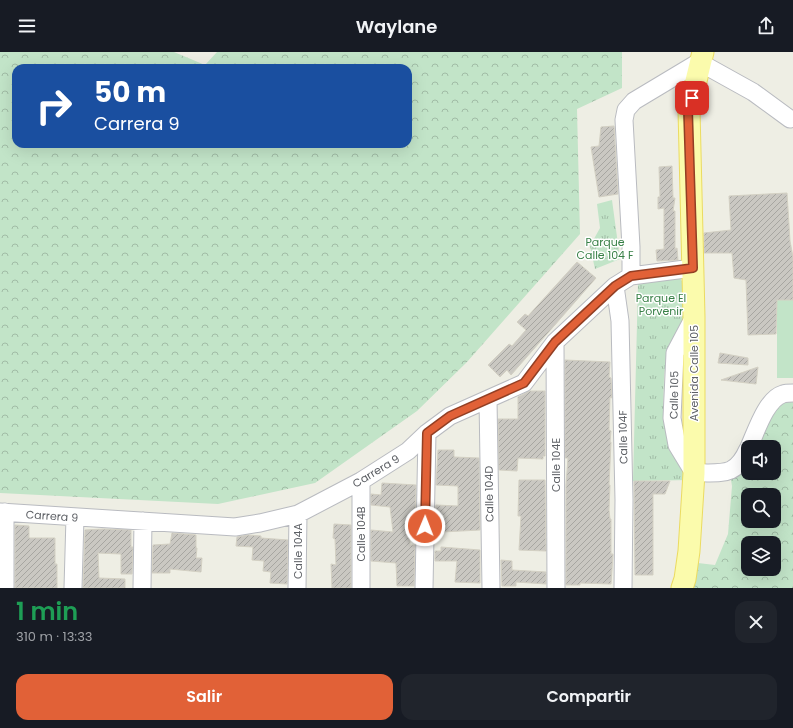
<!DOCTYPE html>
<html lang="es">
<meta charset="utf-8">
<style>
body{margin:0;font-family:Poppins,sans-serif;background:#20242c;color:#f1f3f6;height:100vh;display:flex;flex-direction:column;font-size:15px;white-space:nowrap}
*{box-sizing:border-box;margin:0}
p{font-size:13px;color:#9ea1a6}
.icon{flex:none;width:22px;height:22px;fill:none;stroke:currentColor;stroke-width:2;stroke-linecap:round;stroke-linejoin:round}
.map{position:relative;height:536px;overflow:hidden}
.drawer{display:flex;flex-direction:column;background:#171b24;flex:1}
.drawer>*{flex:none}
.hud{position:absolute;left:12px;top:12px;width:400px;height:84px;border-radius:12px;box-shadow:0 4px 16px #0002;background:#1a4fa0;color:#fff;overflow:hidden}
.buttons{position:absolute;left:741px;top:388px;display:grid;gap:8px}
.buttons a{display:grid;place-items:center;width:40px;height:40px;border-radius:8px;background:#171b24;box-shadow:0 4px 16px #0002;font-size:20px}
.pin{position:absolute;display:grid;place-items:center;width:34px;height:34px;color:#fff;margin:-17px;border-radius:8px;box-shadow:0 2px 6px #0006}
.me{position:absolute;width:44px;margin:-22px;rotate:1deg;stroke-linejoin:round;filter:drop-shadow(0 0 3px #0008)}
.turn{display:flex;align-items:center;gap:14px;height:84px;padding:0 16px;font-size:18px}
.turn .icon{width:52px;height:52px;stroke-width:2.5}
.turn b{display:block;font-size:28px;line-height:34px}
.round{display:grid;place-items:center;flex:none;width:42px;height:42px;border-radius:12px;background:#20242c}
.head{display:flex;align-items:center;justify-content:space-between;height:68px;padding:0 16px}
h1{font-size:24px;font-weight:600;line-height:30px;color:#1e9e55}
.button{display:flex;gap:8px;margin-top:auto;padding:8px 16px}
.button a{flex:1;height:46px;border-radius:12px;background:#e16137;color:#fff;font-size:16px;font-weight:600;line-height:46px;text-align:center}
.button a+a{background:#20242c;color:#f1f3f6}
header{display:flex;justify-content:space-between;align-items:center;height:52px;padding:0 16px;background:#171b24;font-size:18px;font-weight:600}
.map>svg:first-child{display:block}
.grass{fill:#c2e4c8}
.forest{fill:url(#forest-crowns);fill-rule:evenodd}
.park{fill:url(#park-tufts)}
.building{fill:url(#building-hatch);stroke:#d3d0c3}
.lines{fill:none;stroke-linecap:round;stroke-linejoin:round}
.minor-casing{stroke:#b9bbc0;stroke-width:19}
.major-casing{stroke:#ebdb61;stroke-width:23}
.minor{stroke:#fff;stroke-width:17}
.major{stroke:#fbfbac;stroke-width:21}
.route-casing{stroke:#923f24;stroke-width:10}
.route{stroke:#e16137;stroke-width:7}
.labels{text-anchor:middle;stroke-width:3;stroke-linejoin:round;paint-order:stroke}
.park-label{font-size:11px;fill:#388047;stroke:#fff}
.street-label{font-size:11px;fill:#5c5f64;stroke:#fff}
</style>
<header><svg class="icon" aria-label="menu" viewBox="0 0 24 24"><path d="M4 6h16M4 12h16M4 18h16"/></svg>Waylane<svg class="icon" aria-label="share" viewBox="0 0 24 24"><path d="M12 15V3M7 8l5-5 5 5M5 13v7h14v-7"/></svg></header>
<div class="map">
<svg width="793" height="536" viewBox="0 0 793 536">
<defs>
<pattern id="forest-crowns" width="20" height="18" patternUnits="userSpaceOnUse"><rect width="20" height="18" fill="#c2e4c8"/><path d="M2 6a3 3 0 1 1 6 0M12 15a3 3 0 1 1 6 0" fill="none" stroke="#a1bca6"/></pattern>
<pattern id="park-tufts" width="24" height="20" patternUnits="userSpaceOnUse"><rect width="24" height="20" fill="#c2e4c8"/><path d="M3 7l-1-3M5 7V3M7 7l1-3M15 17l-1-3M17 17v-4M19 17l1-3" fill="none" stroke="#a1bca6"/></pattern>
<pattern id="building-hatch" width="6" height="6" patternUnits="userSpaceOnUse"><rect width="6" height="6" fill="#cac8c2"/><path d="M-1 1l2-2M0 6l6-6M5 7l2-2" fill="none" stroke="#a7a6a1"/></pattern>
</defs>
<rect width="100%" height="100%" fill="#eeeee4"/>
<!-- grass -->
<path class="grass" d="M777,248H793V326H777Z"/>
<!-- forest -->
<path class="forest" d="M0,0H174L205,13L217,0H622V36L577,57L580,182L467,310L417,359L315,431L218,452L0,441ZM16,16H408V92H16Z
M793,344V536H690L698,511L715,513L728,482L732,434L730,422L748,402V421H774V395H751L776,348ZM748,443H774V469H748ZM748,491H774V517H748Z"/>
<!-- park -->
<path class="park" d="M612,148L620,207L595,217L590,194L600,176L597,152Z
M677,223L682,229L686,247L683,274L666,307L664,325L663,365L673,403L680,407L691,428L633,429L638,232L642,226Z"/>
<!-- building -->
<path class="building" d="M614,74L618,142L599,145L591,95L599,94L601,75Z
M672,114L673,146H675L673,159H675V197L677,196L678,208L657,209L656,198L664,197V156L658,157V145H660L659,115Z
M787,141L790,189L793,205V248H777L776,282L748,283L746,228L734,226L732,201H704V181L731,178L729,144Z
M577,210L596,226L511,323L507,318L500,325L488,313L509,292L512,294L526,278L517,270L525,262L528,264Z
M720,301L748,306V313L718,311Z
M565,308L610,310L609,325L611,326L612,346L610,345L609,378L611,379L610,390H611L609,433H610L609,458L610,467H611V502H613L611,532L580,531V533H566V433L568,406H565Z
M758,315L756,332L721,328Z
M530,339H545V404H543V407L518,406L517,419L499,418L498,367H518V345Z
M438,398H454V405L479,406L480,478L442,480L444,464L435,463L436,453L458,454V434L436,433Z
M519,428H545L546,499L519,498L521,464H518Z
M634,429H670L665,442H653V523H635Z
M382,431L416,433L415,482L410,483V493H415L414,534H397L396,511L371,509V478L393,480L390,455L371,453V442L381,443Z
M334,472L351,473V536H332L331,512L336,513L335,487L333,486Z
M15,473L29,474V486H55V512H57V536H15Z
M103,477L131,478V495H133L132,522H121V502L98,501L99,526L125,527V536H83L85,478Z
M172,481L196,483V496H197L196,506H202L201,520L170,517V521H152L153,493L170,492Z
M248,483L261,484V486L288,488L287,532L270,531L271,520L263,519L264,509L252,508L253,495L236,494L237,485Z
M441,495L480,498V531L455,530L457,509H435V499H441Z
M501,508L512,509V518L546,520V532L516,530V534H502Z"/>
<g class="lines">
<defs>
<path id="minor" d="M631,224V195L624,68L626,58L634,49L699,10L753,40L790,67
M615,234L620,269L624,448L623,536
M694,265L675,301L672,366L677,393L694,421C722,420 735,426 748,397
M555,290L556,536
M488,347L491,536
M749,395C756,380 766,347 783,342C786,341 790,341 793,341
M361,429V536
M0,460L235,475L260,471L298,462L361,429L408,399L427,381L450,364L524,331L555,290L615,234L631,224L693,216
M5,536V460
M73,536L75,465
M142,536L143,469
M297,536L298,462
M424,536L427,381"/>
<path id="major" d="M682,536L685,527L689,499L694,421V265L689,58L703,0"/>
</defs>
<!-- minor casing -->
<use href="#minor" class="minor-casing"/>
<!-- major casing -->
<use href="#major" class="major-casing"/>
<!-- minor -->
<use href="#minor" class="minor"/>
<!-- major -->
<use href="#major" class="major"/>
</g>
<g class="lines">
<defs>
<path id="route" d="M425,474L427,381L450,364L524,331L555,290L615,234L631,224L693,216L688,58L692,46"/>
</defs>
<!-- route casing -->
<use href="#route" class="route-casing"/>
<!-- route -->
<use href="#route" class="route"/>
</g>
<g class="labels">
<!-- park labels -->
<g class="park-label">
<text x="605" y="194">Parque<tspan x="605" dy="13">Calle 104 F</tspan></text>
<text x="661" y="250">Parque El<tspan x="661" dy="13">Porvenir</tspan></text>
</g>
<!-- street labels -->
<g class="street-label">
<text transform="translate(694 321) rotate(-90)" y="4">Avenida Calle 105</text>
<text transform="translate(674 343) rotate(-89)" y="4">Calle 105</text>
<text transform="translate(623 385) rotate(-91)" y="4">Calle 104F</text>
<text transform="translate(556 413) rotate(-90)" y="4">Calle 104E</text>
<text transform="translate(376 419) rotate(-31)" y="4">Carrera 9</text>
<text transform="translate(489 442) rotate(-91)" y="4">Calle 104D</text>
<text transform="translate(52 464) rotate(4)" y="4">Carrera 9</text>
<text transform="translate(361 482) rotate(-90)" y="4">Calle 104B</text>
<text transform="translate(298 499) rotate(-90)" y="4">Calle 104A</text>
</g>
</g>
</svg>
<div class="buttons">
<a><svg class="icon" aria-label="sound" viewBox="0 0 24 24"><path d="M4 9h4l5-4v14l-5-4H4zM17 9q2 3 0 6"/></svg></a>
<a><svg class="icon" aria-label="search" viewBox="0 0 24 24"><circle cx="10" cy="10" r="6"/><path d="M15 15l6 6"/></svg></a>
<a><svg class="icon" aria-label="layers" viewBox="0 0 24 24"><path d="M12 4l9 5-9 5-9-5zM3 14l9 5 9-5"/></svg></a>
</div>
<div class="pin" style="left:692px;top:46px;background:#d93025"><svg class="icon" aria-label="arrive" viewBox="0 0 24 24"><path d="M6 21V4h12l-3 4 3 4H6"/></svg></div>
<svg class="me" style="left:425px;top:474px" viewBox="-20 -20 40 40"><circle r="17" fill="#e16137" stroke="#fff" stroke-width="3"/><path d="M0-11L8 9 0 5-8 9z" fill="#fff"/></svg>
<div class="hud">
<div class="turn"><svg class="icon" aria-label="right" viewBox="0 0 24 24"><path d="M7 20v-9h11M14 6l5 5-5 5"/></svg><div><b>50 m</b>Carrera 9</div></div>
</div>
</div>
<section class="drawer">
<div class="head"><div><h1>1 min</h1><p>310 m · 13:33</p></div><a class="round"><svg class="icon" aria-label="close" viewBox="0 0 24 24"><path d="M6 6l12 12M18 6L6 18"/></svg></a></div>
<div class="button"><a>Salir</a><a>Compartir</a></div>
</section>
